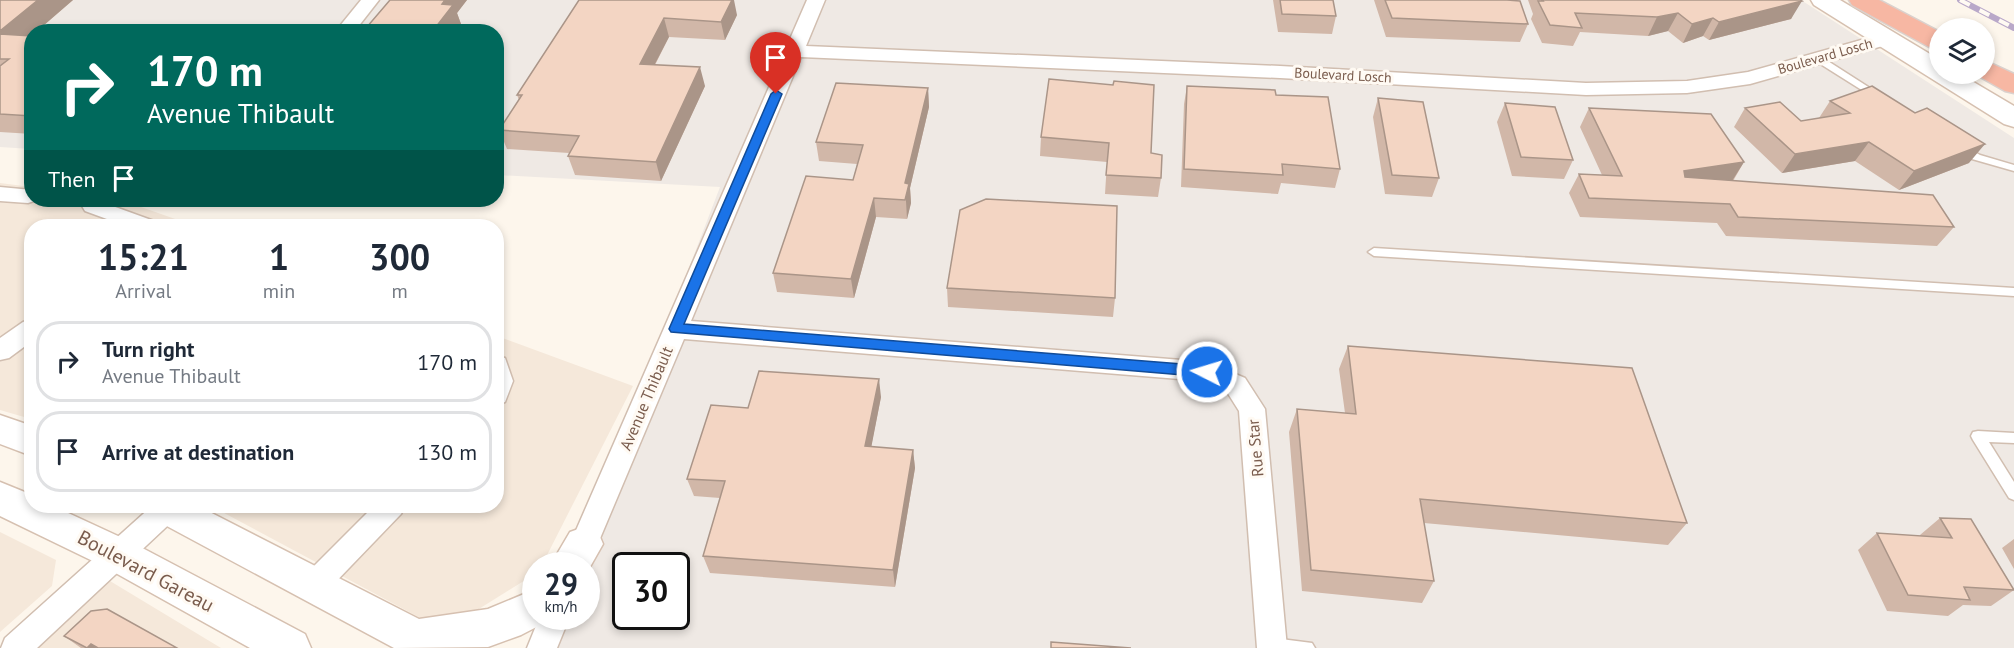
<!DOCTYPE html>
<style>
body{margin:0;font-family:"PT Sans",sans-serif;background:#f2f2f3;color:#1f2937;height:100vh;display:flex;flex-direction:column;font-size:22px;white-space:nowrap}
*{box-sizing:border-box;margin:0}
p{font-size:20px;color:#747a83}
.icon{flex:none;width:33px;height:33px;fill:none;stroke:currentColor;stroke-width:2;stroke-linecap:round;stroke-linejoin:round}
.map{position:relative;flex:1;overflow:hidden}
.details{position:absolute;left:24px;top:219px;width:480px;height:294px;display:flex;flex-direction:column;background:#fff;border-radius:24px;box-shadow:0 3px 9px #0003}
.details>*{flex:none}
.guide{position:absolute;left:24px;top:24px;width:480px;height:183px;border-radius:24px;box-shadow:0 3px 9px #0003;background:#00695c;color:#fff;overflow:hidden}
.controls{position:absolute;left:1929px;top:18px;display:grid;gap:12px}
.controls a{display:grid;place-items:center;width:66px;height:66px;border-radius:50%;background:#fff;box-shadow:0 3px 9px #0003;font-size:30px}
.speed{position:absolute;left:522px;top:552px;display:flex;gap:12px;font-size:30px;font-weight:700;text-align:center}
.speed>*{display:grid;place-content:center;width:78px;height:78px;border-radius:50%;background:#fff;box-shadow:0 3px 9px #0003;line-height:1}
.speed small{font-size:15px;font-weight:400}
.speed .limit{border:3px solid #111;border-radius:9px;background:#fff;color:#111}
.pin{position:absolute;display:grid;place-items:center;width:51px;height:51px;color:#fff;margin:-62px -26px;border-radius:50% 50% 50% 0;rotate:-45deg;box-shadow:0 0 6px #0007}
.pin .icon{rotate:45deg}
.me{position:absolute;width:66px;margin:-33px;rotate:275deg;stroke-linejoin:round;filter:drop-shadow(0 0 4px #0008)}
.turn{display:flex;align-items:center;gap:21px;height:126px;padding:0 24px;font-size:27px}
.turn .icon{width:78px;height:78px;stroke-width:2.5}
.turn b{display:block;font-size:42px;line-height:51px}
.then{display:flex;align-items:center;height:57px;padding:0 24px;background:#0003;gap:12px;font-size:22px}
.eta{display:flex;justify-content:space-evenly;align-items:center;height:102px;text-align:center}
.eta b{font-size:36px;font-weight:700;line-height:42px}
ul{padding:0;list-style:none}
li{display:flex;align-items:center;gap:18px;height:81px;margin:0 12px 9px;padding:0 12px;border:3px solid #e0e1e3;border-radius:24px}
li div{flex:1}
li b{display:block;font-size:22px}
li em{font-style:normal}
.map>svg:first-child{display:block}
.residential{fill:#f5e8da}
.industrial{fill:#efe9e4;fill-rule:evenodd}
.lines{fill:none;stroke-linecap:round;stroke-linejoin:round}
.lane-casing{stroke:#d1beb0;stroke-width:3}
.street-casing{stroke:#d1beb0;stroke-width:3}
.secondary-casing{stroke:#d6c0b0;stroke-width:3}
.highway-casing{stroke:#dad1cd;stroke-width:3}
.lane{fill:#fff;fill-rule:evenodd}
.street{fill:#fff;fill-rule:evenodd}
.secondary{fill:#fff;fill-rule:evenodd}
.highway{fill:#f7b7a3;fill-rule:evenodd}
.rail-casing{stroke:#b9a8c9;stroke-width:6}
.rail{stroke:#fffaf3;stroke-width:4;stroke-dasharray:11;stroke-linecap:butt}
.wall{fill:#d1b7a8}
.shaded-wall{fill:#aa9588}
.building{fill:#f3d5c3;stroke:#aa9588;stroke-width:1.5}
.route{fill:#1a73e8;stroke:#114b97;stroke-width:1.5}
.labels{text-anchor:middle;stroke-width:6;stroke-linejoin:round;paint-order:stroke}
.far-street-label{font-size:14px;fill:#7a5c4d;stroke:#fffaf3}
.street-label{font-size:16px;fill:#7a5c4d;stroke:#fffaf3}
.near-street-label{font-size:20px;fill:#7a5c4d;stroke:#fffaf3}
</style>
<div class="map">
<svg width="2014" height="648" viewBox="0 0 2014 648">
<rect width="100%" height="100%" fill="#fdf6ec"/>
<!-- residential -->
<path class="residential" d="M0,183L31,187L32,200L124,201L195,226H32L31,419L0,410Z
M497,336L633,386L542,565L536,566L535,574L466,617L426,621L211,506H496Z
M0,532L56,560L52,586L0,632Z
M110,581L221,648H36Z"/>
<!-- industrial -->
<path class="industrial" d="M0,0H1801L2014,138V648H542L555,617L586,616V566L575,565L720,187L497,175L496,32H32L31,149L0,147ZM626,566H676V616H626Z"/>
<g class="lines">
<defs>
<path id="lane" d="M1817,55L1820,56L1884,97L1879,100L1876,99L1814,60V56Z
M1962,145L1980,155L2014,165V171L1972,159L1958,150L1957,148Z
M1374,248L2014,288V296L1374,256L1368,252Z
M1978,431L2014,433V443L1989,442L2014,482V500L2009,498L1973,440L1971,436L1973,432Z
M1273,638L1312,643L1315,648H1267L1265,645L1268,640Z"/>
<path id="street" d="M361,0H379L354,32H335Z
M807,0H825L806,46L1280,66L1586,83L1687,81L1748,72L1886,33L1893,35L1895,39L1893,43L1750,84L1687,93L1586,95L1280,78L801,57L691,321L1207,362L1245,378L1265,409L1287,648H1257L1239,411L1227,392L1204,381L684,339L588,567L567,566L564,558Z
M0,187L32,190V200H37L28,203L0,201Z
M96,200L154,221L157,226H126L85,211L82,206L85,201Z
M32,319V341L9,358L0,360V338L23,322Z
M496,356L505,358L513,381L505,402L496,405Z
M152,506H181L182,508L178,516L37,648H1L5,638Z
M374,506H405L401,514L325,593L315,597L305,593L300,584L305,575Z
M540,616H570L557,648H527Z"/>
<path id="secondary" d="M1811,0H1840L1940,60V74H1960L2014,106V127L2004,124L1814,5Z
M0,415L32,426V456L0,444Z
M0,482L32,495V506H53L131,542L305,634L311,648H250L103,566L0,516Z
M144,506H198L419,619L488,609L536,589V616H552L550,620L521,635L488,647L394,648L150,517Z
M584,527L598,532L603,544L586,574V566H550L570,532Z"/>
<path id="highway" d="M1849,0H1879L1940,32V51L1931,48L1852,5Z
M1984,60L2014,74V93L2005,91L1975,74H1984Z"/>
</defs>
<!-- lane casing -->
<use href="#lane" class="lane-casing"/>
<!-- street casing -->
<use href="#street" class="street-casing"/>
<!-- secondary casing -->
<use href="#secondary" class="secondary-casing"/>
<!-- highway casing -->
<use href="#highway" class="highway-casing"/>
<!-- lane -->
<use href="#lane" class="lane"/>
<!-- street -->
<use href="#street" class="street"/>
<!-- secondary -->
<use href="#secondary" class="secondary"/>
<!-- highway -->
<use href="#highway" class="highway"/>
<defs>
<path id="rail" d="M1960,0L2014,28"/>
</defs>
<!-- rail casing -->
<use href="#rail" class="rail-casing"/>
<!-- rail -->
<use href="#rail" class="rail"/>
</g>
<!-- wall -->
<path class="wall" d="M0,0H73L36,32H32V134L0,132Z
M390,0H467L457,13L461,24L454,32H368L366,28Z
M579,0L737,15L725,40L669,37L655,65L705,86L661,181L575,175L568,156L569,153L507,149L499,130L519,100L517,95Z
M1273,0H1333L1336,16L1332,34L1278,32Z
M1374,0H1507L1528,24L1520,42L1386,37Z
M1528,0H1800L1791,19L1709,40L1703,36L1683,43L1668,31L1648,36L1580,32L1573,46L1542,43L1531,19L1533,14Z
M1113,85L1151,153L1161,178L1158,197L1105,194L1107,162L1040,156L1041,137Z
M1187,86L1276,95L1340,169L1335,188L1281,183L1278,194L1181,187L1184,104Z
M928,88L929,107L910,188L911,203L907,219L876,217L854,298L777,292L773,273L853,180L857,164L819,161L816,142Z
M1378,98L1439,178L1432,197L1385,194L1373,117Z
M1830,101L1969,163L1899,190L1855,161L1782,173L1734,127L1745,108L1801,121L1819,118Z
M1505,103L1573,160L1564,179L1512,176L1497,122Z
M1589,108L1744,162L1733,181L1954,227L1937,246L1726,236L1717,223L1580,217L1569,193L1579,174L1602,175L1580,127Z
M947,288L1115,298L1113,317L948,307Z
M1348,346L1687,523L1668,545L1424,523L1434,581L1422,603L1302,591L1289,432L1297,409L1345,413L1339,369Z
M881,397L871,447L913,450L915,468L895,587L710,573L703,556L720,498L694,496L687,479L748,408Z
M1940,518L2014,590L1991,606L1963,605L1948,616L1887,611L1858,550L1877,533L1920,536V535Z
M2014,539V569L2002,548Z
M64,636L177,648H81Z"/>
<!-- shaded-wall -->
<path class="shaded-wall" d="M38,0H73L36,32H32V35L11,53L0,38V31Z
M445,0H467L457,13L461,24L454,32H432L442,4Z
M732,0H734L737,15L725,40L721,22Z
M1802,1L1791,19L1709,40L1719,22Z
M1678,13L1668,31L1648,36L1657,17Z
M664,18L669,37L645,83L640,64Z
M1713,18L1703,36L1683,43L1692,24Z
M700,67L705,86L661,181L656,162Z
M928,88L929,107L910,188L911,203L907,219L905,183Z
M1869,142L1855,161L1782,173L1795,154Z
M1985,144L1969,163L1899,190L1914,171Z
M1744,162L1732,181L1673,190L1684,171Z
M874,198L876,217L854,298L851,279Z
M879,379L881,397L868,464L865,446Z
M913,450L915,468L895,587L893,570Z
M91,644L97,648H87Z"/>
<!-- building -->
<path class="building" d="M0,0H38L0,31Z
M390,0H445L442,4L453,5L432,32H390L392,29L366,28Z
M579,0H732L721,22L664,18L640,64L700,67L656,162L568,156L579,136L499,130L522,95H517Z
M1280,0H1333L1336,16L1282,14Z
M1385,0H1507L1520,1L1528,24L1392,18Z
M1542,0H1800L1802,1L1719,22L1713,18L1692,24L1678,13L1657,17L1575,13L1582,28L1550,25L1538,1H1543Z
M0,34L32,36V116L0,114V66L9,59H0Z
M1049,79L1113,85L1114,81L1154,85L1151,153L1162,155L1161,178L1106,175L1109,143L1041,137Z
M836,83L928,88L905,183L909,184L905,200L874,198L851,279L773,273L806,176L853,180L863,145L816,142Z
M1187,86L1275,90L1276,95L1328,97L1340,169L1282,164L1283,175L1184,169Z
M1872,86L1915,113L1927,108L1985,144L1914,171L1869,142L1795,154L1745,108L1780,102L1801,121L1850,113L1830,101Z
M1378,98L1423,102L1439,178L1392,175Z
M1505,103L1555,107L1573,160L1521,157Z
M1589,108L1711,114L1744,162L1684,171L1685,177L1933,195L1954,227L1738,217L1730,204L1589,198L1579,174L1622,176Z
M986,199L1117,206L1115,298L947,288L960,210Z
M1348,346L1632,368L1687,523L1420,499L1434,581L1311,570L1297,409L1356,414Z
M759,371L879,379L865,446L913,450L893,570L703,556L725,481L687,479L711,405L748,408Z
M1940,518L1971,519L2014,590L1964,587L1970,600L1908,595L1877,533L1952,538Z
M107,609L177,648H98L91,644L87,648L64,636L91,611Z
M1051,642L1131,648H1051Z"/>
<!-- route -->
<path class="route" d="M776,90L782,94L684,324L1207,366L1214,372L1212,376L1207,377L671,332L669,329L771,94Z"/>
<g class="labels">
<!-- far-street labels -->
<g class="far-street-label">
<text transform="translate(1825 56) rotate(-16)" y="5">Boulevard Losch</text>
<text transform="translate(1343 75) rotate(3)" y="5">Boulevard Losch</text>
</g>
<!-- street labels -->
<g class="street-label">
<text transform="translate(646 398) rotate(-67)" y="6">Avenue Thibault</text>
<text transform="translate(1255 448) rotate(-95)" y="6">Rue Star</text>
</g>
<!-- near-street labels -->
<g class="near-street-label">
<text transform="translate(146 571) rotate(28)" y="7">Boulevard Gareau</text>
</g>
</g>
</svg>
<div class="controls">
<a><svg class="icon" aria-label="layers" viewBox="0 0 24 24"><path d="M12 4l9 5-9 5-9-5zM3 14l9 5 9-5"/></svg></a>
</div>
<div class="speed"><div>29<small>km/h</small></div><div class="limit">30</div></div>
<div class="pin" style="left:776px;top:94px;background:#d93025"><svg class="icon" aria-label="arrive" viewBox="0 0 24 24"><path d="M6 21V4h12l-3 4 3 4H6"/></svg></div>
<svg class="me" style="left:1207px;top:372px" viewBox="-20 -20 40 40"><circle r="17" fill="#1a73e8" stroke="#fff" stroke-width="3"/><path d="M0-11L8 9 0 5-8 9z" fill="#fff"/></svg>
<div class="guide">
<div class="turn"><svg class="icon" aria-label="right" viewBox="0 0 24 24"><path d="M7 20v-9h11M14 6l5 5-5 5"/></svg><div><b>170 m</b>Avenue Thibault</div></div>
<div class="then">Then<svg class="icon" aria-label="arrive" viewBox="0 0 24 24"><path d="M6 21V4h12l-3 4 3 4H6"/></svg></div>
</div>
<section class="details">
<div class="eta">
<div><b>15:21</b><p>Arrival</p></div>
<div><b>1</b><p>min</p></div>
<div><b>300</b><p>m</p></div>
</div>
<ul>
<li><svg class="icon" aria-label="right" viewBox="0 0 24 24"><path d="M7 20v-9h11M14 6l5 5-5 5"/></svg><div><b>Turn right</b><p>Avenue Thibault</p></div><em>170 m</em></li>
<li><svg class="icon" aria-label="arrive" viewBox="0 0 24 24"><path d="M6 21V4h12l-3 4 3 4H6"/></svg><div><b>Arrive at destination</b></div><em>130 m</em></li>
</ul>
</section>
</div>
